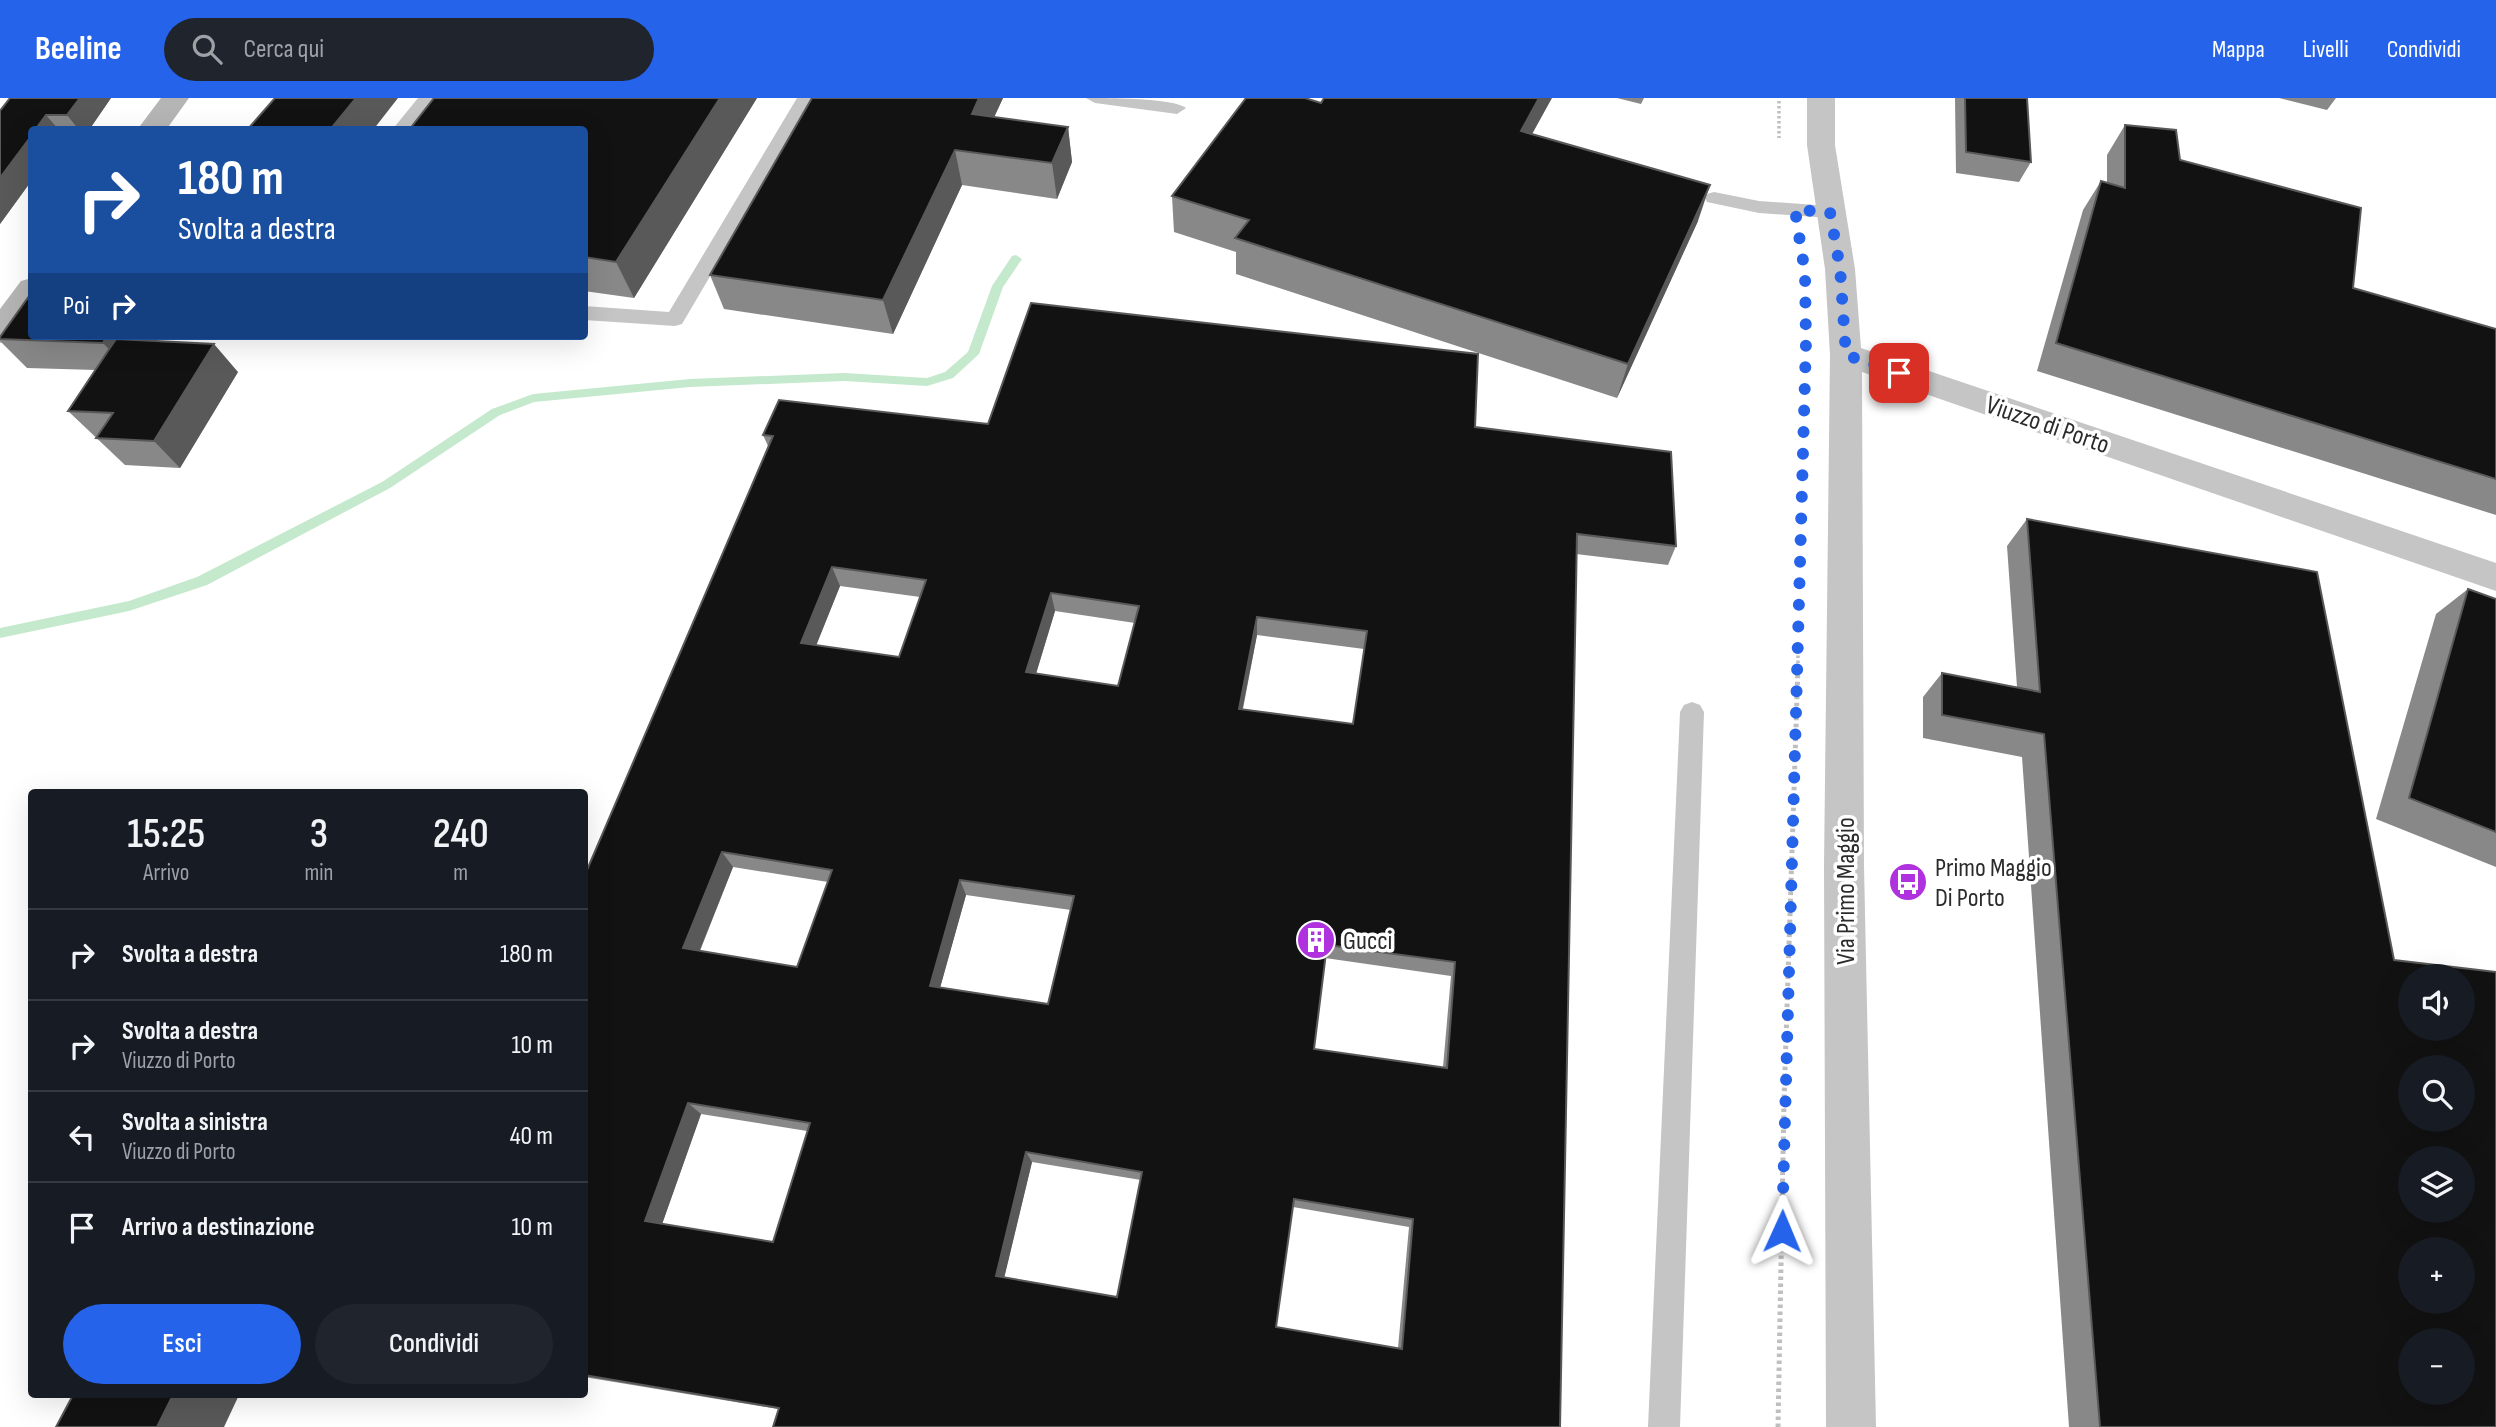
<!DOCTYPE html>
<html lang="it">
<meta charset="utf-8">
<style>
body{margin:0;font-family:"Sofia Sans Condensed",sans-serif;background:#20242c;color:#f1f3f6;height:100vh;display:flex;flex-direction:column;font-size:26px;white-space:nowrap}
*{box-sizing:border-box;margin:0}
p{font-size:23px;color:#9ea1a6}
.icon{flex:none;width:38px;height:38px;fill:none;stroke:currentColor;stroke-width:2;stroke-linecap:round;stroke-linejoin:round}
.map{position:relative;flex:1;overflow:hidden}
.drawer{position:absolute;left:28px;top:691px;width:560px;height:609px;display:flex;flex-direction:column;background:#171b24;border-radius:7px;box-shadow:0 7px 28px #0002}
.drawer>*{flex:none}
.guide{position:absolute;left:28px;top:28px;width:560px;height:214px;border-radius:7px;box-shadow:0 7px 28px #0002;background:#1a4fa0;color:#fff;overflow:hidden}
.controls{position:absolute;left:2398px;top:866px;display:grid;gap:14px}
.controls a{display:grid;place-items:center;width:77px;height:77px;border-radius:50%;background:#171b24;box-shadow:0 7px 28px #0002;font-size:35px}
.pin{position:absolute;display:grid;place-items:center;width:60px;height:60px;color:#fff;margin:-30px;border-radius:14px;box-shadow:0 4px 10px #0006}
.me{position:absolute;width:77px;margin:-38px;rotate:1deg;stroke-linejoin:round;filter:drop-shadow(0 0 5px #0008)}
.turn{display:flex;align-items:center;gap:24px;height:147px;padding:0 35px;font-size:32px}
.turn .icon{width:91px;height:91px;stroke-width:2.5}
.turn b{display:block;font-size:49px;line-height:60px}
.then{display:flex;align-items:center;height:66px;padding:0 35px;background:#0003;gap:14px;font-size:26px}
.eta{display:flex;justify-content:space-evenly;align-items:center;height:119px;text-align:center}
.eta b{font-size:42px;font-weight:600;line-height:49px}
.button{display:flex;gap:14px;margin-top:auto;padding:14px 35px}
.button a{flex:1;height:80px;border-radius:42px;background:#2563eb;color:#fff;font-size:28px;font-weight:600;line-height:80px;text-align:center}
.button a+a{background:#20242c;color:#f1f3f6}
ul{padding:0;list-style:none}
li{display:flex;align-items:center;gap:21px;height:91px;padding:0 35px;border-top:2px solid #363941}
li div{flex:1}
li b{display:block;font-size:26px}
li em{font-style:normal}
header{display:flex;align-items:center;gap:42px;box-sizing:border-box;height:98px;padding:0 35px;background:#2563eb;color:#fff}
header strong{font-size:33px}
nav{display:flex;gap:38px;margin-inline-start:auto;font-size:24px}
.search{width:490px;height:63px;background:#20242c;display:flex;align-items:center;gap:18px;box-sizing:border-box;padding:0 24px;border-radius:38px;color:#9ea1a6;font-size:26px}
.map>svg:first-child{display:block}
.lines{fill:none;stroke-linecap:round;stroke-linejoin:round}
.stream{fill:#c5e9cc;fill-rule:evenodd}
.path-far1{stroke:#bfbfbf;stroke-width:3.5;stroke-dasharray:2.5 2.5;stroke-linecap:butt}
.path{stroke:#bfbfbf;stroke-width:5;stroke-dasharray:3.5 3.5;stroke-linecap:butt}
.lane{fill:#c5c5c5;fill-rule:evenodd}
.street{fill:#c5c5c5;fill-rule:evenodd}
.secondary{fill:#b5b5b5;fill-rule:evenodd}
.wall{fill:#888;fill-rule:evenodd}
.shaded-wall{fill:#595959}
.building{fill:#121212;stroke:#595959;stroke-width:2;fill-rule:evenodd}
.route{stroke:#2563eb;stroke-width:12;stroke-dasharray:0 21.6}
.labels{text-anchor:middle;stroke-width:7;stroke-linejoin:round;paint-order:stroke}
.street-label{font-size:26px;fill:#2b2b2b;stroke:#fff}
.poi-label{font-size:26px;fill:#2b2b2b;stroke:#fff;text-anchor:start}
</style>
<header>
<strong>Beeline</strong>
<div class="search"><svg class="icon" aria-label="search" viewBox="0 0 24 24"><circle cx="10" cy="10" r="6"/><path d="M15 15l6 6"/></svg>Cerca qui</div>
<nav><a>Mappa</a><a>Livelli</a><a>Condividi</a></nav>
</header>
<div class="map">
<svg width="2496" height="1329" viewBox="0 0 2496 1329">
<rect width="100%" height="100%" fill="#fff"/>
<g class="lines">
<!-- stream -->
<path class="stream" d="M1016,157L1022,161L1003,189L979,256L953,280L927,288L844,283L690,289L534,304L500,317L390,390L207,487L129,513L0,540V530L129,503L197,479L382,384L492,311L533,296L690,281L844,275L927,280L945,274L968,254L992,188L1012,158Z"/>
<!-- path-far1 -->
<path class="path-far1" d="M1779,3V40
M1798,570V557"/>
<!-- path -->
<path class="path" d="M1778,1329L1784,1003L1798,568"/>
<!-- lane -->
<path class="lane" d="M418,0H436L411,32H392Z
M797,0H815L682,226L675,228L584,222V208L669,214Z
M1086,0C1106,0 1174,0 1186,10L1177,16L1095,5Z
M1714,94L1759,103L1830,108L1837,110L1839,114L1837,118L1830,120L1759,115L1707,104L1705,100L1707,96Z
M1692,604L1700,607L1704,614L1680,1329H1648L1680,614L1684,607Z"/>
<!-- street -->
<path class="street" d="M1807,0H1835V47L1855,171L1861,250L2496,465V493L1862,274L1864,768L1876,1329H1826L1824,768L1830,257L1825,171L1807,47Z"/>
<!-- secondary -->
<path class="secondary" d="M161,0H189L166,32H137Z
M32,180V214L11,242L0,245V211L21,183Z"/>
</g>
<!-- wall -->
<path class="wall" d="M10,0H111L89,32H32V82L0,126Z
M757,0L634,200L584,193V32Z
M812,0H1003L994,19L1068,29L1072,64L1057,101L962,87L893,236L724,211L710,177Z
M1617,0H1644L1641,6Z
M1955,0H2027L2031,64L2019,84L1956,75Z
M2279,0H2336L2327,12Z
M1321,5L1532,36L1698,123L1617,300L1236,176V154L1174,134L1172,98Z
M2125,27L2180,62L2353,190L2496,231V417L2037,273L2083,112L2101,83L2107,85V57Z
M0,239L149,243L238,274L180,370L125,367L68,313L96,272L27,270L0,243Z
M988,326L1475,329L1676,448L1668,467L1576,456L1560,1329L778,1311L584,1279V779L768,348L763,337ZM840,488L920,499L899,559L816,547ZM1055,513L1135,525L1118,588L1036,576ZM1257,537L1364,551L1353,626L1243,611ZM733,769L828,784L797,869L700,853ZM966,797L1071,812L1048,906L940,889ZM1325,860L1451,878L1443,969L1314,951ZM701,1016L807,1033L773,1144L662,1126ZM1032,1064L1141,1082L1117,1199L1004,1179ZM1293,1109L1409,1129L1398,1250L1276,1229Z
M2027,421L2394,862L2496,1329H2069L2022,659L1923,640V599L1942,575L2017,589L2007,448Z
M2468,491L2496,501V769L2376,721L2436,516Z"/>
<!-- shaded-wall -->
<path class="shaded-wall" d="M80,0H111L89,32H79L67,17Z
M356,0H398L373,32H330Z
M720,0H757L634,200L616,164Z
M979,0H1003L979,52L972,16Z
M1539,0H1552L1514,69L1521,33Z
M46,17L59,32H35Z
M1068,29L1072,64L1057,101L1052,65Z
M32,37V82L0,126V80Z
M955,52L962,87L893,236L883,202Z
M1710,87L1698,123L1617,300L1628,266Z
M107,238H152L130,273L103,245Z
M214,246L238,274L180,370L154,343Z
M832,469L840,488L810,563L801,545Z
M1051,495L1055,513L1031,592L1026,574Z
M1257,519V537L1239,628V611Z
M722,754L733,769L695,864L683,850Z
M960,782L966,797L937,901L930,888Z
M688,1005L701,1016L660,1132L645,1123Z
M1026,1054L1032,1064L1003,1185L996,1178Z
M173,1297H239L224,1329H157Z"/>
<!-- building -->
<path class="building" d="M10,0H80L67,17H46L35,32H32V37L0,80V13Z
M275,0H356L330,32H247Z
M434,0H720L616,164L584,159V32H409Z
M812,0H979L972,16L1068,29L1052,65L955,52L883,202L710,177Z
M1246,0H1305L1321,5L1324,0H1539L1521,33L1710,87L1628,266L1235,140L1249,122L1172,98Z
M1965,0H2027L2031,64L1966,54Z
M2125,27L2176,32L2180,62L2361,110L2353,190L2496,231V381L2056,245L2101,83L2125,90Z
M32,194V238H107L103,245L0,241V239Z
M1031,205L1478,256L1475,329L1671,354L1676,448L1577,436L1560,1329H773L779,1310L584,1277V779L773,338L763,337L779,302L988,326ZM832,469L926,482L899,559L801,545ZM1051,495L1139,508L1118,588L1026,574ZM1257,519L1367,533L1353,626L1239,611ZM722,754L832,772L797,869L683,850ZM960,782L1074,798L1048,906L930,888ZM1327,847L1455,864L1447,970L1314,951ZM688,1005L810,1025L773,1144L645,1123ZM1026,1054L1142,1074L1117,1199L996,1178ZM1294,1101L1413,1121L1402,1251L1276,1229Z
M116,241L214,246L154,343L96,340L113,315L68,313Z
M2027,421L2317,474L2394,862L2496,874V1329H2100L2044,636L1942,617V575L2040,594ZM2410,878H2462V931H2410ZM2410,970H2462V1022H2410ZM2410,1060H2462V1113H2410ZM2410,1152H2462V1204H2410ZM2410,1242H2462V1295H2410Z
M2468,491L2496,501V734L2409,700Z
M73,1297H173L157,1329H56Z"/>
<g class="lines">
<!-- route -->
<path class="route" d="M1782,1133L1806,243L1805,175L1795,112L1830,114L1840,170L1846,257L1899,275"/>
</g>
<!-- icons -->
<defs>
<symbol id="bus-disc" viewBox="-11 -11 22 22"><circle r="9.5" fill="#af32de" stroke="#fff"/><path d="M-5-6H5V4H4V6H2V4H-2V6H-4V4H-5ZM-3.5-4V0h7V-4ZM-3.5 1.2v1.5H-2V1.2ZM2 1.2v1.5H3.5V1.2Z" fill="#fff"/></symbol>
<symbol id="building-disc" viewBox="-11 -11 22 22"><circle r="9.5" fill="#af32de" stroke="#fff"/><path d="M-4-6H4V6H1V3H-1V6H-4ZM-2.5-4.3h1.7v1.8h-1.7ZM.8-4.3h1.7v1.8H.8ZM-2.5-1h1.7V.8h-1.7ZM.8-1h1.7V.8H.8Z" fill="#fff"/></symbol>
</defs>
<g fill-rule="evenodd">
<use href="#bus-disc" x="1886" y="762" width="44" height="44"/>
<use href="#building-disc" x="1294" y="820" width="44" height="44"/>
</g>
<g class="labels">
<!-- street labels -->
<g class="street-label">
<text transform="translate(2048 326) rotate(19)" y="9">Viuzzo di Porto</text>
<text transform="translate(1845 793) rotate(-90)" y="9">Via Primo Maggio</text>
</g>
<!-- poi labels -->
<g class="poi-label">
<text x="1935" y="778">Primo Maggio<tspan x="1935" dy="30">Di Porto</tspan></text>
<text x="1343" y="851">Gucci</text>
</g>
</g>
</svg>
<div class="controls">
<a><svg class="icon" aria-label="sound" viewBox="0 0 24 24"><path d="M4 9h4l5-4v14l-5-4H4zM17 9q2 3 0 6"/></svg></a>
<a><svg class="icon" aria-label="search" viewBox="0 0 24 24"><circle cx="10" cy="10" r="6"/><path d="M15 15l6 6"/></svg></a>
<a><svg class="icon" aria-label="layers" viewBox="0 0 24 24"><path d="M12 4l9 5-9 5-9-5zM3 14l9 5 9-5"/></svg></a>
<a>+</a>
<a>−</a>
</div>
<div class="pin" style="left:1899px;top:275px;background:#d93025"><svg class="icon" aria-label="arrive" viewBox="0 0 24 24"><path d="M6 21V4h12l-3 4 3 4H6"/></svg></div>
<svg class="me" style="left:1782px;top:1133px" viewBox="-20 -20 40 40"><path d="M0-17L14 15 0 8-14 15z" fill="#2563eb" stroke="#fff" stroke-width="4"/></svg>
<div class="guide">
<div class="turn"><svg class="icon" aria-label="right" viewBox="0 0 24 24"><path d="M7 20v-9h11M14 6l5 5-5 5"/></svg><div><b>180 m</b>Svolta a destra</div></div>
<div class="then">Poi<svg class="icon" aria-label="right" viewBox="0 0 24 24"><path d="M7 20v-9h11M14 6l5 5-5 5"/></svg></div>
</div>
<section class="drawer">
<div class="eta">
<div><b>15:25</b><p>Arrivo</p></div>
<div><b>3</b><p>min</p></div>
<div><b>240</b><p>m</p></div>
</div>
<ul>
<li><svg class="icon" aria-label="right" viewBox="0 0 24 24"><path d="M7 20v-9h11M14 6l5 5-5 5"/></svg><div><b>Svolta a destra</b></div><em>180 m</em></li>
<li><svg class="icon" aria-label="right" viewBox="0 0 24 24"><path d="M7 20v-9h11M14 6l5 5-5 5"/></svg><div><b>Svolta a destra</b><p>Viuzzo di Porto</p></div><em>10 m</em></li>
<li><svg class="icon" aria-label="left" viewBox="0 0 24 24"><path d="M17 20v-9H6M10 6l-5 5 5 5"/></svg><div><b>Svolta a sinistra</b><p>Viuzzo di Porto</p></div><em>40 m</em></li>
<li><svg class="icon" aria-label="arrive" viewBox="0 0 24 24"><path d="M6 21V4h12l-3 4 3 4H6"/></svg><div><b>Arrivo a destinazione</b></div><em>10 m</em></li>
</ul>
<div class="button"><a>Esci</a><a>Condividi</a></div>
</section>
</div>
